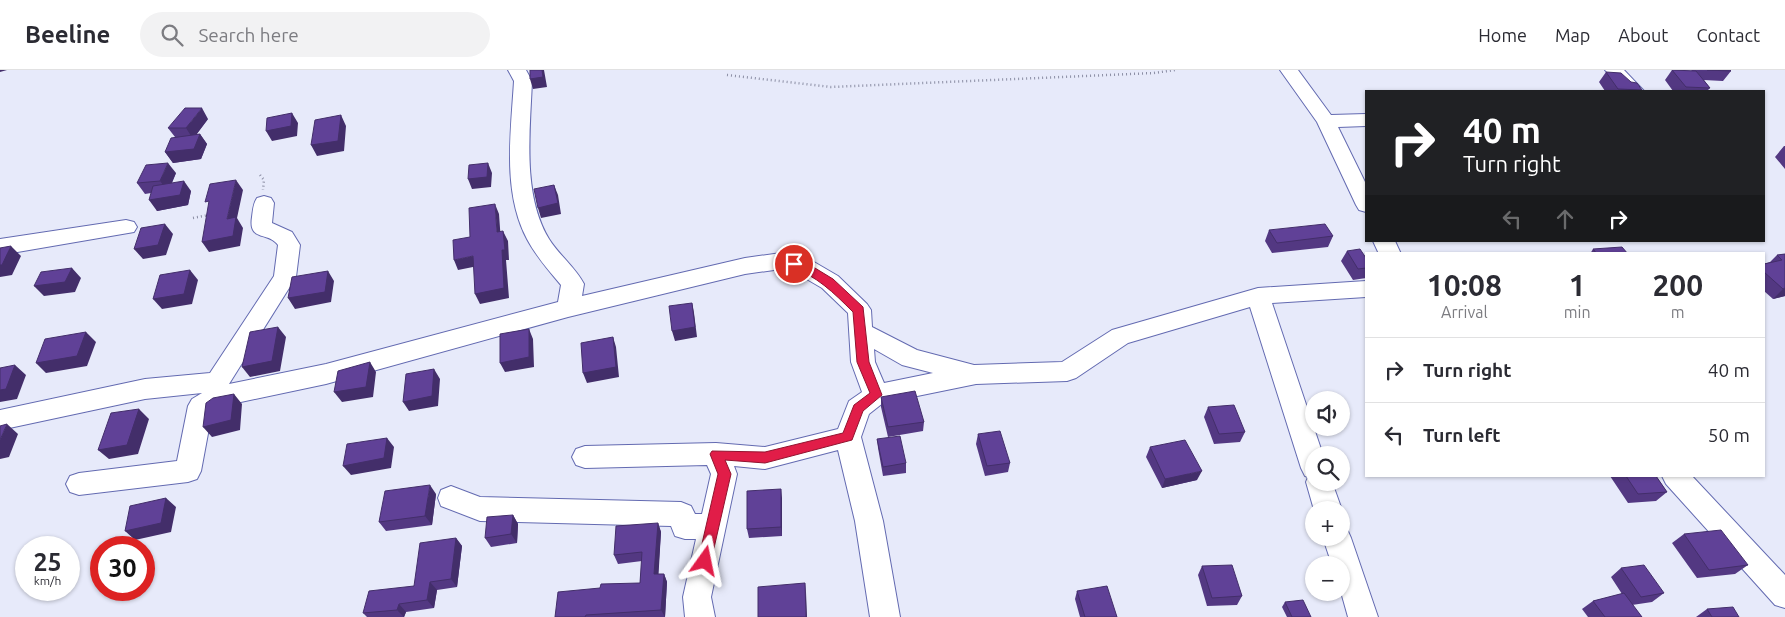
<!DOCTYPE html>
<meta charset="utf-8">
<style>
body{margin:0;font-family:Ubuntu,sans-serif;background:#f2f2f3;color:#2b2b33;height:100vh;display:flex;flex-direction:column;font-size:19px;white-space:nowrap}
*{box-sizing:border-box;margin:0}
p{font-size:16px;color:#7c7c81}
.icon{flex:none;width:28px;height:28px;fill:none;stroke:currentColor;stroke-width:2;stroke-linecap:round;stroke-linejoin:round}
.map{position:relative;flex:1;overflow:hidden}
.drawer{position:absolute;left:1365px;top:182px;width:400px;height:225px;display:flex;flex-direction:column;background:#fff;border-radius:0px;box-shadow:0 1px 4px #0004}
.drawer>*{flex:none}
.banner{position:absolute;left:1365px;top:20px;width:400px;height:152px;border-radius:0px;box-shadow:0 1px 4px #0004;background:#202124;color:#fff;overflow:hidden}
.tools{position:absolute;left:1305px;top:321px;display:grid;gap:10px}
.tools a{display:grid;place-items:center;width:45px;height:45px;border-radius:50%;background:#fff;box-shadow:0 1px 4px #0004;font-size:25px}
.speed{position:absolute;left:15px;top:466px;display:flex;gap:10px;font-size:25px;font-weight:700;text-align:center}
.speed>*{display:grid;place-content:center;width:65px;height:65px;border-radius:50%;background:#fff;box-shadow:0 1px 4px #0004;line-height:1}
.speed small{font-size:12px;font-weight:400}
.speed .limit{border:8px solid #d22;background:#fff;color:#111}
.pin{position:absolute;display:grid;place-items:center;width:42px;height:42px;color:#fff;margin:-21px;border:2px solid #fff;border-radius:50%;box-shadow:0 1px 5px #0007}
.me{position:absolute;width:55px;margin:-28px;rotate:12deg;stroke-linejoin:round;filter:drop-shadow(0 0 4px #0008)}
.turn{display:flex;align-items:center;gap:18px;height:105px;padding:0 15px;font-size:22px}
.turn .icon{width:65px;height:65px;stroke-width:2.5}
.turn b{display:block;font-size:35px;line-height:42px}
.lanes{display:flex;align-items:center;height:48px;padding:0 15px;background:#0003;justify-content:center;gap:25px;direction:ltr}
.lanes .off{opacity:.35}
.eta{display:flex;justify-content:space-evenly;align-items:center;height:85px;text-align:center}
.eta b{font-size:30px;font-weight:600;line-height:35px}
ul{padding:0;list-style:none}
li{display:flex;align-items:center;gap:15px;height:65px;padding:0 15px;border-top:1px solid #e1e1e2}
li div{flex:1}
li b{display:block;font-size:19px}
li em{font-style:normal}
header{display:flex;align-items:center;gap:30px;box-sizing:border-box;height:70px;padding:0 25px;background:#fff;border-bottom:1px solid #e1e1e2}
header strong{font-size:24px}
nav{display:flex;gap:28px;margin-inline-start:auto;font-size:18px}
.search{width:350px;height:45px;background:#f2f2f3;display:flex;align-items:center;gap:12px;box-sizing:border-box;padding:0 18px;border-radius:28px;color:#7c7c81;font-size:19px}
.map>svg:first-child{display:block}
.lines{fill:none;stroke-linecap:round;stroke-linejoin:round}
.minor-casing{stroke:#636ab1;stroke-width:2}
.path{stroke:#8b8ea4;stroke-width:2.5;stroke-dasharray:1 3;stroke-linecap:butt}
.minor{fill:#fff;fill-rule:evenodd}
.wall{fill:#533882}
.shaded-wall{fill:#432e6a}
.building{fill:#604197;stroke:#432e6a}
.route{fill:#e11d48;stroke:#92132f}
</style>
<header>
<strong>Beeline</strong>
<div class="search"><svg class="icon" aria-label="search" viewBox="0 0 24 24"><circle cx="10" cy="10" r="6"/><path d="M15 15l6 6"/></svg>Search here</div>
<nav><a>Home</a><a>Map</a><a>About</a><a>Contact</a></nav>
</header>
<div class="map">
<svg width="1785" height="547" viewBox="0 0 1785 547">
<rect width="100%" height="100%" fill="#e7eafa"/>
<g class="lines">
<defs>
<path id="minor" d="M508,0H526L532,11C530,61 522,124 549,169C559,185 575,197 584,214L582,226L745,188L781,183L814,192L838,206L867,234L871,240L872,257L917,280L974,295L1062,292L1112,260L1258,218L1366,211V227L1272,233L1323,385H1314V412H1332L1342,440L1341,441L1314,440L1306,412L1308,407L1305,406L1301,398L1250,237L1128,273L1076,308L1067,311L976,314L883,333L869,344L861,367L883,451L900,547H870L855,451L838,380L765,399L734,396L737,404L711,527L715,547H685L683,527L696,469H685L675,466L671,456L480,451L441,436L438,428L441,420L451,416L480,427L681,432L691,436L695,444H702L711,404L707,395L585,398L576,395L572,387L576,379L585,376L716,373L765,377L838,359L849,331L862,322L851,292L848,243L822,218L798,204L781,199L745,204L568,247L326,314L222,336L212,342L201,401L197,409L188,412L79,425L70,422L66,414L70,406L79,403L177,391L188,336L192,329L202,323L145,329L0,360V340L145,309L210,303L274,206L278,175C268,161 248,172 252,147C253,140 253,134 257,128L264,126L271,128L274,133L272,153L292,162L300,175L296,207L229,314L326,294L558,232L561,215C549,201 536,186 527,169C502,122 511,62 514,11ZM874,279L902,295L933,303L884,313L875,292Z
M1280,0H1298L1331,45L1366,44V56L1338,57L1366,114V142L1359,140L1356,135L1317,52Z
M1605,0H1624L1644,21H1625Z
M126,150L134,152L137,157L134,162L0,185V169Z
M1373,171H1395L1401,184H1379Z
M1662,406H1692L1785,505V538L1775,535L1666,414Z
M1341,457L1347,459L1351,468L1378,547H1348L1341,522V495H1332L1323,468H1341Z"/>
</defs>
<!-- minor casing -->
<use href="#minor" class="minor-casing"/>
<!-- path -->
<path class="path" d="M727,5L831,17L1154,3L1175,0
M260,105L264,110L263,120
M193,148L209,145"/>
<!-- minor -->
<use href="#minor" class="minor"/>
</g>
<!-- wall -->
<path class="wall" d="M1672,0L1692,1L1691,0H1730L1731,1L1723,11L1704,10L1710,18L1707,21H1673L1665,10Z
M1606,2L1631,12L1642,20L1641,21H1605L1599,12Z
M208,49L196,65L200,64L207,74L201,89L173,93L165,82L175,67L168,58Z
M1784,76H1785V99L1775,87Z
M176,103L172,113L191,121L188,135L157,141L151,123L145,124L137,113Z
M1269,160L1333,166L1328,177L1272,183L1265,171Z
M1593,179L1628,184H1590Z
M1347,181L1366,188V208L1353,210L1341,191Z
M1785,184V226L1773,229L1764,221V194L1770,192L1777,185Z
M881,327L924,352L923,361L888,367L881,337Z
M1208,337L1245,362L1240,372L1214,374L1204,347Z
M978,364L1010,393L1008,402L985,406L976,374Z
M877,369L906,393V403L883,406L878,378Z
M1150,377L1197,410L1162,418L1146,387Z
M1610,406H1656L1667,422L1656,431L1628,433Z
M436,424L432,455L386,461L379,452Z
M782,428V466L749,468L747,459Z
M513,445L518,454L517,473L491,477L485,468Z
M658,453L661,462L658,504H664L667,512L665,547H555L600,518L640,513L642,491L618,494L614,485Z
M1684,464L1748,495L1735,504L1697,508L1672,473Z
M456,468L462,476L457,517L437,520L434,538L406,542L404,547H367L363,543L414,516Z
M1202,496L1242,526L1237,535L1207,536L1198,505Z
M1621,498L1664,523L1652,532L1632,535L1642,547H1588L1582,539L1593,531L1622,524L1611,507Z
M1077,521L1117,547H1080L1075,529Z
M1285,532L1311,547H1287L1282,537Z
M1707,539L1739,547H1696Z"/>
<!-- shaded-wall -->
<path class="shaded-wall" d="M0,0H7L0,2Z
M542,0H544L547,17L533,19L530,9Z
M202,38L208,49L193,69L186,58Z
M292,43L298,53L297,66L272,71L266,61Z
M341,45L346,56L344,81L317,86L311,75Z
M200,64L207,74L201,89L173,93L165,82Z
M168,93L176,103L168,121L160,111Z
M488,93L492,103L491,117L472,119L468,109Z
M236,110L243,120L237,148L243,158L240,176L209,182L202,172L227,149Z
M184,111L191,121L188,135L157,141L149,130Z
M554,115L558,125L561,144L541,148L538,138Z
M495,134L499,144L501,172L497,162Z
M165,154L173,164L166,185L143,189L134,179Z
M503,161L508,171L509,190H506L509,228L480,234L475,224L502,180Z
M11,176L21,186L12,205L0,207V195Z
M473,186L478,196L458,200L454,190Z
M72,198L81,208L75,222L44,226L34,216Z
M190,200L198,210L192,234L162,239L153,229Z
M328,201L334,211L331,232L295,239L288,228Z
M1785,218V226L1773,229L1783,219Z
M692,233L694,243L697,267L675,271L672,261Z
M278,257L286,267L280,301L250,307L242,297Z
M529,259L533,269L534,297L505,302L500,293Z
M86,262L96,272L87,296L46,303L36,293Z
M613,267L616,277L619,307L587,313L583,303Z
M370,292L376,302L373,327L342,332L334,322Z
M15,295L26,305L17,329L0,332V320Z
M434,299L440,309L438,336L409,341L403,332Z
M234,324L242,334L240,360L212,367L203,357Z
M139,339L149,349L138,384L109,389L98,380Z
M7,354L18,364L9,387L0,389V370Z
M387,368L394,377L391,398L351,405L343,396Z
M1202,401L1197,410L1162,418L1165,409Z
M430,415L436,424L432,455L425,446Z
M781,419L782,428V466L781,457Z
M166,428L176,437L171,462L135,470L125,461Z
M513,445L518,454L517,473L511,464Z
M658,453L661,462L658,513L654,504Z
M456,468L462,476L457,517L451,509Z
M664,504L667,512L665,547L661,540Z
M430,512L437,520L434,538L427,530Z
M805,513L806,522L807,547H806Z
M399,534L406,542L404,547L397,540Z"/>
<!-- building -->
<path class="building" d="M530,0H542L543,7L530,9Z
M1672,0L1696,1L1710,18L1686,17Z
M1707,0H1730L1731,1Z
M1606,2L1621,3L1631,12L1637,13L1642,20L1618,19Z
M185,38H202L186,58H168Z
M292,43L291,56L266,61L267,48Z
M341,45L338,71L311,75L315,50Z
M200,64L194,79L165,82L171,68Z
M168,93L160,111L137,113L146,95Z
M488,93L487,107L468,109L469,95Z
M236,110L227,149L236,147L233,166L202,172L209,131L205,132L210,114Z
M184,111L180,125L149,130L153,116Z
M554,115L558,133L538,138L534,119Z
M495,134L497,162L503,161L505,180H502L504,218L475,224L473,186L454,190L453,170L470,167L469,138Z
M165,154L158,175L134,179L141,158Z
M1325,154L1333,166L1277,173L1269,160Z
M11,176L2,195H0V178Z
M1622,177L1628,184H1597L1593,179Z
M1360,179L1366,188V198L1358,199L1347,181Z
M1785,184V218L1783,219L1764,202V194L1782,190L1777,185Z
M72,198L65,212L34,216L41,202Z
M190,200L184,224L153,229L160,205Z
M328,201L325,222L288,228L292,207Z
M692,233L695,257L672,261L669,236Z
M278,257L272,291L242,297L250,262Z
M529,259V287L500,293V264Z
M86,262L77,286L36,293L45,269Z
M613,267L616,297L583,303L581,273Z
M370,292L366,317L334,322L338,301Z
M15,295L6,319L0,320V298Z
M434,299L432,326L403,332L406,304Z
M915,321L924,352L888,357L881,327Z
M234,324L231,350L203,357L206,333L213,328Z
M1234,335L1245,362L1219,364L1208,337Z
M139,339L127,375L98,380L111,343Z
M7,354L0,370V356Z
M1000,361L1010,393L987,396L978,364Z
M900,366L906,393L883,397L877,369Z
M387,368L384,388L343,396L347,374Z
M1185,370L1202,401L1165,409L1150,377Z
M1626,406H1656L1667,422L1638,424Z
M430,415L425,446L379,452L385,421Z
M781,419V457L747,459V421Z
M166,428L161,453L125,461L130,436Z
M513,445L511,464L485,468L487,447Z
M658,453L654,504H664L661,540L586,545L585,547H555L558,522L600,518L601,514L640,513L642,482L614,485L616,456Z
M1721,460L1748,495L1709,500L1684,464Z
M456,468L451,509L430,512L427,530L399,534L397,540L363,543L369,521L414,516L420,473Z
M1232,495L1242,526L1212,528L1202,496Z
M1644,495L1664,523L1641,527L1621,498Z
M805,513L806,547H758V517Z
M1107,516L1117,547H1085L1077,521Z
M1624,523L1642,547H1605L1593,531Z
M1303,530L1311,547H1292L1285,532Z
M1733,537L1739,547H1712L1707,539Z"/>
<!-- route -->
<path class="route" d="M794,191L810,195L833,209L863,237L869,292L882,325L863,341L852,370L765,393L725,390L731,404L711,491L709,496L705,498L700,496L698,491L718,404L710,384L712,381L765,382L843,363L854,335L870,323L857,292L853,242C834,223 816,205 790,197L788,194Z"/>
</svg>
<div class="tools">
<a><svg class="icon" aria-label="sound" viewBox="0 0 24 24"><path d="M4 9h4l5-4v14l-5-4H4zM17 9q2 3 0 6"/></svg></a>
<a><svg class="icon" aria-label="search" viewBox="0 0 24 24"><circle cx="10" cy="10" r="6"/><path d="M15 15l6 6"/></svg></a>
<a>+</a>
<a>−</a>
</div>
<div class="speed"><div>25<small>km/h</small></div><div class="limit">30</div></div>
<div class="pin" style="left:794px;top:194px;background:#d93025"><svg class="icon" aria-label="arrive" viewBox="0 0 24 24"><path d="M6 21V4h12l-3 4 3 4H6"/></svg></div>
<svg class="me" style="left:705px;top:491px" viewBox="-20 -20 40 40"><path d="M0-17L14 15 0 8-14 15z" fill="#e11d48" stroke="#fff" stroke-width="4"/></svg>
<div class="banner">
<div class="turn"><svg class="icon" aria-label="right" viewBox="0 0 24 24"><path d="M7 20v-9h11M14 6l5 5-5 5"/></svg><div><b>40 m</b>Turn right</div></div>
<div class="lanes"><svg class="icon off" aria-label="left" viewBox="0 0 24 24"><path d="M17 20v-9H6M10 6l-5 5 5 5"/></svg><svg class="icon off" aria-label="ahead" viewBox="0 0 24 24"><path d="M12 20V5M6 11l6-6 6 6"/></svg><svg class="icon" aria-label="right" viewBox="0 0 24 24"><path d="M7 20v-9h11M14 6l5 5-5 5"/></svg></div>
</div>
<section class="drawer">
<div class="eta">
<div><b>10:08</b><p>Arrival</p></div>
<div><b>1</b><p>min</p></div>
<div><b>200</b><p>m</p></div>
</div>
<ul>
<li><svg class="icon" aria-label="right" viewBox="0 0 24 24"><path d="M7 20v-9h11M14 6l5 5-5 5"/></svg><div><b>Turn right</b></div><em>40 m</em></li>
<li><svg class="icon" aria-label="left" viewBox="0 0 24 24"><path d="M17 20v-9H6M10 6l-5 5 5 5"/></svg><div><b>Turn left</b></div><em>50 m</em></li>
</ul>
</section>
</div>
